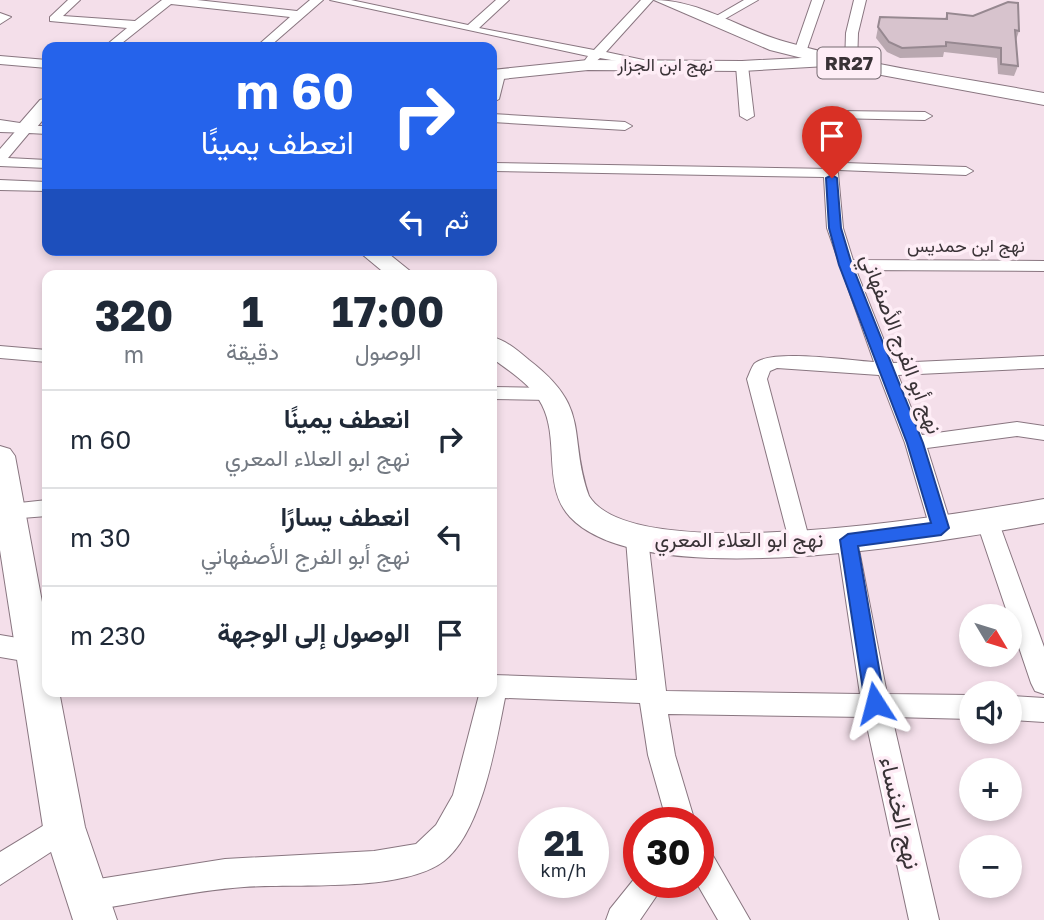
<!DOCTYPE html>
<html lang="ar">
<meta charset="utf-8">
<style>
body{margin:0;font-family:"Golos Text",Vazirmatn,sans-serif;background:#f2f2f3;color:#1f2937;direction:rtl;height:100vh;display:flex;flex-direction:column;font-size:26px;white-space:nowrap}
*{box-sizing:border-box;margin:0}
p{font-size:23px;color:#747a83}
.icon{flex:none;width:38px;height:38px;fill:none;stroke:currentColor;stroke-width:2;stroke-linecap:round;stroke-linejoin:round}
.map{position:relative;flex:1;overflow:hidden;direction:ltr}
.drawer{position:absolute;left:42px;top:270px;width:455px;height:427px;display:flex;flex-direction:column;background:#fff;border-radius:14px;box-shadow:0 4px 10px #0003;direction:rtl}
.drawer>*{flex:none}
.hud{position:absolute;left:42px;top:42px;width:455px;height:214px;border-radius:14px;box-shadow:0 4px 10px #0003;direction:rtl;background:#2563eb;color:#fff;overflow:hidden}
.needle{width:46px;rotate:128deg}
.fabs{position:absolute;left:959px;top:604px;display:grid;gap:14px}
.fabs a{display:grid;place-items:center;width:63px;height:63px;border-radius:50%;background:#fff;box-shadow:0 4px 10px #0003;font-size:35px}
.speed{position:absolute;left:518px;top:807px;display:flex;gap:14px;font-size:35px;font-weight:700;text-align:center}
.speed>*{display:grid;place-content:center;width:91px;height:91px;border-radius:50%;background:#fff;box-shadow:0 4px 10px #0003;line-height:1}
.speed small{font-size:18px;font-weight:400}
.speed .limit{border:10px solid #d22;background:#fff;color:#111}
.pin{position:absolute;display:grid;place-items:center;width:60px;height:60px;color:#fff;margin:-72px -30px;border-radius:50% 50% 50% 0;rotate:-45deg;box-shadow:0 0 7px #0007}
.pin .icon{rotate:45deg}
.me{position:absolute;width:77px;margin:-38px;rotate:351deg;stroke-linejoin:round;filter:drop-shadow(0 0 5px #0008)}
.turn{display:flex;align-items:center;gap:24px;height:147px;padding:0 28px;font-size:32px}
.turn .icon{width:91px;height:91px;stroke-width:2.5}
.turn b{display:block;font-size:49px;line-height:60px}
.then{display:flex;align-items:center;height:66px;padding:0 28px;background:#0003;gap:14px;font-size:26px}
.eta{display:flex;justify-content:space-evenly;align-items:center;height:119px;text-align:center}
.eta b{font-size:42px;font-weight:700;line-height:49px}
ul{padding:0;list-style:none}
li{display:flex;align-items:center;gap:21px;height:98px;padding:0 28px;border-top:2px solid #e0e1e3}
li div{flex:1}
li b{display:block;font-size:26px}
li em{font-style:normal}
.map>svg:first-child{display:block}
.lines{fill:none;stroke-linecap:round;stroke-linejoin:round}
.street-casing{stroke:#897680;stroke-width:2}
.secondary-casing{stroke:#897680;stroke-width:2}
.primary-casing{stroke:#897680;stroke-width:2}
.street{fill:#fff;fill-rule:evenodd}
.secondary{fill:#fff;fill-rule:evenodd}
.primary{fill:#fff;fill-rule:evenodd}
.wall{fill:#b9a8b0}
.building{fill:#d7c3cd;stroke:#968890;stroke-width:2}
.route{fill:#2563eb;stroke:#184099;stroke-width:2}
.labels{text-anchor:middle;stroke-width:7;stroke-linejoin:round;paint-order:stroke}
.far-street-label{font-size:18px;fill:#393236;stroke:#feedf6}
.shield{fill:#feedf6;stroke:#746a70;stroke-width:2}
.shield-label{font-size:19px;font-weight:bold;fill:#393236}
.street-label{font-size:21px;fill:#393236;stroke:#feedf6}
.near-street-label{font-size:24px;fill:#393236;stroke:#feedf6}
</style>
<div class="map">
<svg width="1044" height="920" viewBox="0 0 1044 920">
<rect width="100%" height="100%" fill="#f4dfea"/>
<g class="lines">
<defs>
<path id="street" d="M68,0H80L63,16L135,21L162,0H197L297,11L310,0H323L269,47H256L290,17L171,4L117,47H104L127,28L50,21V17Z
M330,0H351L468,25L496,0H509L479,28L594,50L641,0H653L606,52L662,64L656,68L600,58L589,67L583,63L588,56Z
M744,0H758L716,24L706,22Z
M812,0H824L806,52L796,55L794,52Z
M854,0H866L858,33L857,64L851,68L845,64L846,33Z
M0,13L11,17L0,24Z
M0,56L47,60V68L0,64Z
M742,62L748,66L754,116L747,120L740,116L736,66Z
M499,71L505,75L499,99L492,103V78Z
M836,111L925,112L932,116L925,120L831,118L829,115Z
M492,114L625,122L632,126L625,130L492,122Z
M20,126H47V134L29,133L8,158L47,160V168L0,166V149Z
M492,163L831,169L838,173L843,228L853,260L1044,261V271L856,270L893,363L1044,356V368L898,375L922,435L1017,422L1044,426V440L1017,436L927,448L952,528L949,534L941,537L933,534L930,528L905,443L879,375L777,368L770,371L767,379L810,542L807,548L799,551L791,548L747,379C749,375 751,368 754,364C770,348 851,361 874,362L827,228L824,177L492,171Z
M844,163L966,167L973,171L966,175L839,170V164Z
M0,180L47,182V191L0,190Z
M0,346L47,350V362L0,358Z
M492,387L549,388L559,394L549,400L492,399Z
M47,500V516L9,519L0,515L1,505Z
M988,515L996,517L999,523L1044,647V694L1035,691L1031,683L977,523L980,517Z
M637,530L645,533L648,539L666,691L860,694L837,540L840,534L848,531L856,534L887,694L971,695V719L892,717L939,920H909L865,717L668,714L675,755L695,822H667L648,755L640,703L505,698C496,743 482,831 444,861C402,893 297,883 244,887C191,891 139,903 86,911L75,907L71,896L75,885L86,881L225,859L374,851L416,844L436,825L453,795L480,691H492V675L637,680L626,539L629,533Z
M0,635L47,643V665L0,657Z
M1010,696L1044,698V722L1010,720Z
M64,813L74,817L78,827L74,837L0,885V852Z
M698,842L708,847L750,920H718L696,882Z
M639,873V882H666L640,920H606L610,909Z"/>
<path id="secondary" d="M838,56L847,61L844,65L742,71L588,70L492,80V70L588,60L742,61Z
M47,98V115L32,133L0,132V120L20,123L40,100Z
M357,250H384L415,275H387Z
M492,337C506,340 518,351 529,360C593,409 567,434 589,496C634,570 966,513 1044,499V523C945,541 644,596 570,517C542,487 560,440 542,405C532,385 509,371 492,358Z
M0,446L10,449L15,456L47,629V691H59L85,827L117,920H73L43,827L0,550Z"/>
<path id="primary" d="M654,0C701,0 741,30 786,42C870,66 958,77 1044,93V105L838,67L770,50Z"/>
</defs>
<!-- street casing -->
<use href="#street" class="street-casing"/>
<!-- secondary casing -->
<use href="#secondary" class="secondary-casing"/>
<!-- primary casing -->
<use href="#primary" class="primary-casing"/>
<!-- street -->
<use href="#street" class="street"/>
<!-- secondary -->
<use href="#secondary" class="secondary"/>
<!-- primary -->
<use href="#primary" class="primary"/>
</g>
<!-- wall -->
<path class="wall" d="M947,13L1019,31L1016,40L1018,66L1014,76L998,74L997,58L944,52L943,57L900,58L887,52L876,38L880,17L945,19Z"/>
<!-- building -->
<path class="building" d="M1008,2L1018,3L1019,31L1015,30L1018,66L1001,64V48L946,42V46L902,48L889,42L878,27L880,17L947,19V13L973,16Z"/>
<!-- route -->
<path class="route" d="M832,175L837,178L841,228L852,265L923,443L949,528L941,535L858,546L885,703L882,709L875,712L868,709L865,703L840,540L848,534L931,523L907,443L839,265L829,228L826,178Z"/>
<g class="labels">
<!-- far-street labels -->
<g class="far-street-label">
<text x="665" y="71">نهج ابن الجزار</text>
<text x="966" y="252">نهج ابن حمديس</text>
</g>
<!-- shield labels -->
<rect class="shield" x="817.5" y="47.5" width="63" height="31" rx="5"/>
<g class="shield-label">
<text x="849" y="70">RR27</text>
</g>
<!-- street labels -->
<g class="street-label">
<text transform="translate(901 344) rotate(69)" y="7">نهج أبو الفرج الأصفهاني</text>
<text x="739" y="547">نهج ابو العلاء المعري</text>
</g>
<!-- near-street labels -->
<g class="near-street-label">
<text transform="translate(900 813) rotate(77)" y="8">نهج الخنساء</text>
</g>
</g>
</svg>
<div class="fabs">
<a><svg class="needle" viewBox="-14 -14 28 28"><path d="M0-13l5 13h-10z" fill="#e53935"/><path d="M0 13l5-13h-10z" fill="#747a83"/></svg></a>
<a><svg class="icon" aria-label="sound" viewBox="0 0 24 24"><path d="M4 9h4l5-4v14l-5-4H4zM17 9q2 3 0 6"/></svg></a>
<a>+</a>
<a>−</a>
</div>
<div class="speed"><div>21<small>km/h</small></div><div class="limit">30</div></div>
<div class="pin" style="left:832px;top:178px;background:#d93025"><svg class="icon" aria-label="arrive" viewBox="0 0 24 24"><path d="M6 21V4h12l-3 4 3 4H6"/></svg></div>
<svg class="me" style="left:875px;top:703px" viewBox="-20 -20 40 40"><path d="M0-17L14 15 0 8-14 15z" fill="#2563eb" stroke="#fff" stroke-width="4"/></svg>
<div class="hud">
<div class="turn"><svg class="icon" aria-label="right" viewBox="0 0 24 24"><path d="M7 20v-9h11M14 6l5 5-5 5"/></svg><div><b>60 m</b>انعطف يمينًا</div></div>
<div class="then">ثم<svg class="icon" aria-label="left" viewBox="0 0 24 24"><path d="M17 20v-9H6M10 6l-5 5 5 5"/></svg></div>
</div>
<section class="drawer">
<div class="eta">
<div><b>17:00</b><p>الوصول</p></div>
<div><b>1</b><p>دقيقة</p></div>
<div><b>320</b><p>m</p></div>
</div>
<ul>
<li><svg class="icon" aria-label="right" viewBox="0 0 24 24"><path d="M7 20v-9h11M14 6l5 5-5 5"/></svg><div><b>انعطف يمينًا</b><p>نهج ابو العلاء المعري</p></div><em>60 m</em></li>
<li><svg class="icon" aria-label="left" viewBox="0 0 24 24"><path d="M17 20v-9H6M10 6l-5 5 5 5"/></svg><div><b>انعطف يسارًا</b><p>نهج أبو الفرج الأصفهاني</p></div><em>30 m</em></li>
<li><svg class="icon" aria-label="arrive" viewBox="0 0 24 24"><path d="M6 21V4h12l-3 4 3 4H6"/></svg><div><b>الوصول إلى الوجهة</b></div><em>230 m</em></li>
</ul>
</section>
</div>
